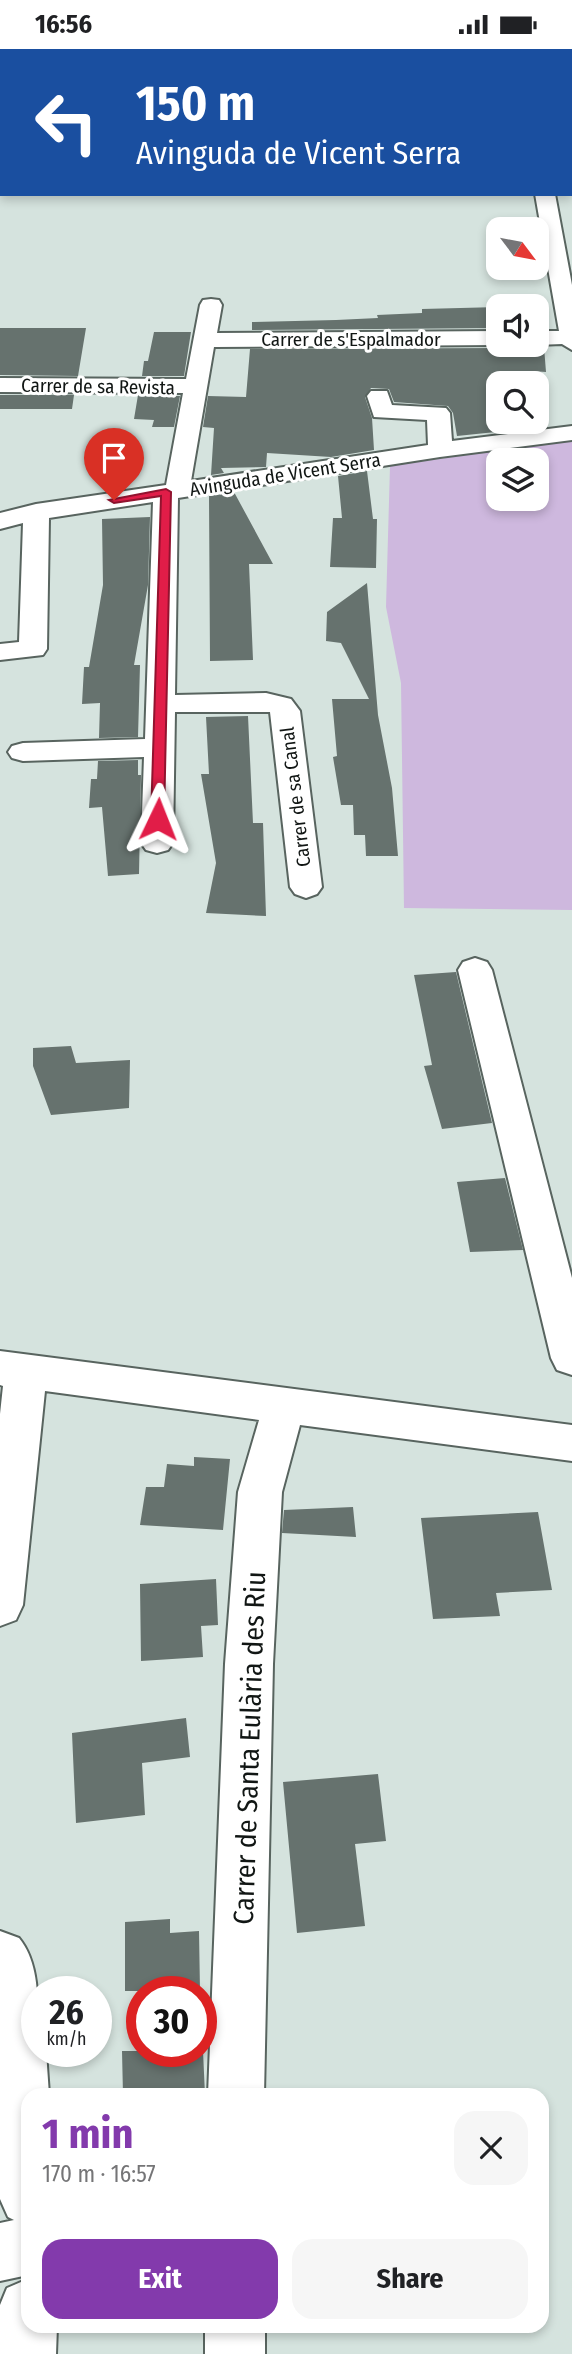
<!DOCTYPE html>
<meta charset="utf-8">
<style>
body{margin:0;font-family:"Fira Sans Condensed",sans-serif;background:#f6f6f6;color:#202124;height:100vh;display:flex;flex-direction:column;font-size:26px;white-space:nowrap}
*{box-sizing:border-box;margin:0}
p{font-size:23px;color:#757577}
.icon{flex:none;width:38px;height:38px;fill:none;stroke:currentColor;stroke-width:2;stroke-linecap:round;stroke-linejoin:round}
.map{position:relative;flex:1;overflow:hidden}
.details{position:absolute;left:21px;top:2039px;width:528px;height:245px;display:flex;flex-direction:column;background:#fff;border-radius:21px;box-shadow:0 4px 10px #0003}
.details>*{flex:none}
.hud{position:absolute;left:0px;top:0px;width:572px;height:147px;box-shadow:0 4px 10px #0003;background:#1a4fa0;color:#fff;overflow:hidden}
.needle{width:46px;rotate:122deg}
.tools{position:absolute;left:486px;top:168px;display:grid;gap:14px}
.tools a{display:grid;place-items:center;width:63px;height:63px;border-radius:14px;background:#fff;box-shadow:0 4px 10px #0003;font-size:35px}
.speed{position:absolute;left:21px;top:1927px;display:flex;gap:14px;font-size:35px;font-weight:700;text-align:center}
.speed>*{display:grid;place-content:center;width:91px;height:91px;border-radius:50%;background:#fff;box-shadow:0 4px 10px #0003;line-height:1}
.speed small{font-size:18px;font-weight:400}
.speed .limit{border:10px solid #d22;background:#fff;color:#111}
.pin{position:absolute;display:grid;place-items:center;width:60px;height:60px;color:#fff;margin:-72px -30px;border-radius:50% 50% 50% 0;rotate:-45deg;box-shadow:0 0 7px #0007}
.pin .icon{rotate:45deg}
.me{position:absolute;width:77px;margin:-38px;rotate:2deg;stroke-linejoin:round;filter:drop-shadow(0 0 5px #0008)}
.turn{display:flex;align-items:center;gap:24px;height:147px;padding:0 21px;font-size:32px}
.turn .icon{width:91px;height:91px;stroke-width:2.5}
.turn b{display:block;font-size:49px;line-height:60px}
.round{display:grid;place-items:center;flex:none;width:74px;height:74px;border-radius:21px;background:#f6f6f6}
.head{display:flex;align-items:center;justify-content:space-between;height:119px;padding:0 21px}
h1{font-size:42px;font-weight:700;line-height:52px;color:#833aac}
.cta{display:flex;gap:14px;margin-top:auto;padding:14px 21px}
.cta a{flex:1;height:80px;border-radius:21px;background:#833aac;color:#fff;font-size:28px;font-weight:700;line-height:80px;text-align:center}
.cta a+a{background:#f6f6f6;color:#202124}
.status{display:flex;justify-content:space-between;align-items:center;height:49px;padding:0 35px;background:#fff;direction:ltr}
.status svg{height:19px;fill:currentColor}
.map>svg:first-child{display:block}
.green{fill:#ceb8de;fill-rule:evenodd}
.building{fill:#66726e}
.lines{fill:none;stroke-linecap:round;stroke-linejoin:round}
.minor-casing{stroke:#58645f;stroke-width:4}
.minor{fill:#fff;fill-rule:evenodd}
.route{fill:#e11d48;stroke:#92132f;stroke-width:2}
.labels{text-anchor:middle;stroke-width:6;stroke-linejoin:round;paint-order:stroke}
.far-street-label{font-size:19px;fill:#111614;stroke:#fff}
.near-street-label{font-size:28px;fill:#111614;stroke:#fff}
</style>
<div class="status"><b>16:56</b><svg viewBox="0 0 49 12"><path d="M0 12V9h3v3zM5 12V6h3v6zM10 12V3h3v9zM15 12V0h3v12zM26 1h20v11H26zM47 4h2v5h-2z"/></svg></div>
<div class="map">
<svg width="572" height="2305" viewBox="0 0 572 2305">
<rect width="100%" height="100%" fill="#d5e3de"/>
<!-- green -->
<path class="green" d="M572,391V861L404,859L401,634L386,558L390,417ZM499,411H537V450H499Z"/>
<!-- building -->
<path class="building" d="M499,258V279L252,281V273L336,271L378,269L377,266L422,264V260Z
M0,279H86L78,327L0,326Z
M154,283H191L184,327H142L144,312H148Z
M502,296L544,298L546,323L532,322V334H499V373H534V379L457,387L453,364L448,357L394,353L389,340L371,339L365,348L372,369L374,401L331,408L267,404L266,418L221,419L224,424L211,426L214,379L203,378L208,347L246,348L250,300L499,299Z
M0,346H74L72,360H0Z
M138,346L180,347L174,378H152L154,371L134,370Z
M367,422L373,470H377L376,519L330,518L333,469H342L338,427Z
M234,443L273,515H249L253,611L210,612L209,447Z
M150,468L148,536L134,616H140L138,688L99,689L100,654L82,655L84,618H89L103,536L102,470Z
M367,534L378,666L392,739L398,807H366L365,786H354L353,756H341L333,708L337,707L332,650H369L341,594L326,592L327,563Z
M248,667L253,774H263L266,867L206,864L216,814L201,725H209L206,668Z
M138,711V726H141L139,825L108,827L102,758L89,759L91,730H97L98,712Z
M456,923L492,1074L442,1080L424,1017L432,1016L414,926Z
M71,997L76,1014L130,1011L129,1059L51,1066L33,1017V999Z
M505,1129L523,1201L470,1203L457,1133Z
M194,1408L230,1410L223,1481L140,1476L146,1438H164L167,1415L194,1417Z
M353,1458L356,1488L282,1484L284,1461Z
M538,1463L552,1541L496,1544L500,1567L433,1570L421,1469Z
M216,1530L218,1576L201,1577L203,1608L141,1612L140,1535Z
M186,1669L190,1708L142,1714L145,1766L76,1774L72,1684Z
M378,1725L386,1792L355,1795L365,1877L297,1884L283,1733Z
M170,1870V1884L199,1882L200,1942H125V1873Z
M122,2002H203L205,2046H123Z"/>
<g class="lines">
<defs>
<path id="minor" d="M532,0H549L531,2Z
M570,91H572V101H570Z
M535,145H555L572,236V301L562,295L537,296V282H559Z
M211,250L219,251L222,256L217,284L499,282V296L214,298L191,432L428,396L427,371L374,368L367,347L371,342H387L392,356L446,359L450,364L452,392L572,377V391L440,408L178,449L175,646L266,644L291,650L300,662L322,838L317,845L306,849L295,845L290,838L270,663H175L173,794L168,801L157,804L146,801L141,794L144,708L23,712L12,709L8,703L12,697L23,694L145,690L153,453L49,469L47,600L43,606L0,611V595L19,593L23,474L0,480V464L36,455L166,436L183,344L0,343V329L186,330L200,256L203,251Z
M475,909L487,913L492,921L572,1229V1326L557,1321L551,1309L458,921L463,913Z
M0,1302L572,1376V1412L300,1376L282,1443L273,1615L264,2046H208L225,1615L238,1443L259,1371L45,1342L23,1556L16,1571L0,1577V1365L3,1337L0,1336Z
M0,1882L19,1889C43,1918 37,1967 37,2002H46L49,2046H28V2226L0,2232V2174L14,2171L8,2168L0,2150Z
M28,2230V2277H57L56,2305H0V2256L7,2239Z
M205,2277H265V2305H205Z"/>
</defs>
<!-- minor casing -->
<use href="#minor" class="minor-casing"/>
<!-- minor -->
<use href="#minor" class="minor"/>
</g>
<!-- route -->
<path class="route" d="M166,440L171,443L164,770L158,774L151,770L161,447L114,454L109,451Z"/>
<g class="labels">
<!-- far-street labels -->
<g class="far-street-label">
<text x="351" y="297">Carrer de s'Espalmador</text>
<text transform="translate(98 337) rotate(1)" y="7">Carrer de sa Revista</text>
<text transform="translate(285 425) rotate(-9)" y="7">Avinguda de Vicent Serra</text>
<text transform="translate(295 748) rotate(-97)" y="7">Carrer de sa Canal</text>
</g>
<!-- near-street labels -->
<g class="near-street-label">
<text transform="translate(249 1699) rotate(-88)" y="10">Carrer de Santa Eulària des Riu</text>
</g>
</g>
</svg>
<div class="tools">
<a><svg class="needle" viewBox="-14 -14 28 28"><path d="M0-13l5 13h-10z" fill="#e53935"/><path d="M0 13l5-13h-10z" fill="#757577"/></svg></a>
<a><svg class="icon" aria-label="sound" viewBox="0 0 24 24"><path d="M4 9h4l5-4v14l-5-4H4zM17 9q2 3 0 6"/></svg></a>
<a><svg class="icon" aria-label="search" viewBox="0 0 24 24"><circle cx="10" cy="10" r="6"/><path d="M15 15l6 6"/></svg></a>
<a><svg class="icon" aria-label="layers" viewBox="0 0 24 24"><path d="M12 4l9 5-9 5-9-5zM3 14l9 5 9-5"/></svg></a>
</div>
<div class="speed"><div>26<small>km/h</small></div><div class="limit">30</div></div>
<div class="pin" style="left:114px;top:451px;background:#d93025"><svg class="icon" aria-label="arrive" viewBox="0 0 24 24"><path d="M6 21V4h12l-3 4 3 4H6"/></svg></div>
<svg class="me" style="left:158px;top:770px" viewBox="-20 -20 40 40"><path d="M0-17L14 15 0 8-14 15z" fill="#e11d48" stroke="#fff" stroke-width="4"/></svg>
<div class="hud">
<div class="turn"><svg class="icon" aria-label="left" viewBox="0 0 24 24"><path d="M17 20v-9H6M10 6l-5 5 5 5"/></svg><div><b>150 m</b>Avinguda de Vicent Serra</div></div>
</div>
<section class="details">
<div class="head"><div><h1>1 min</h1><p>170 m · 16:57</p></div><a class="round"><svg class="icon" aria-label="close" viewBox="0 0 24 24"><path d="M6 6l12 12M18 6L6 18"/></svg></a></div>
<div class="cta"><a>Exit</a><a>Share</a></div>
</section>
</div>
